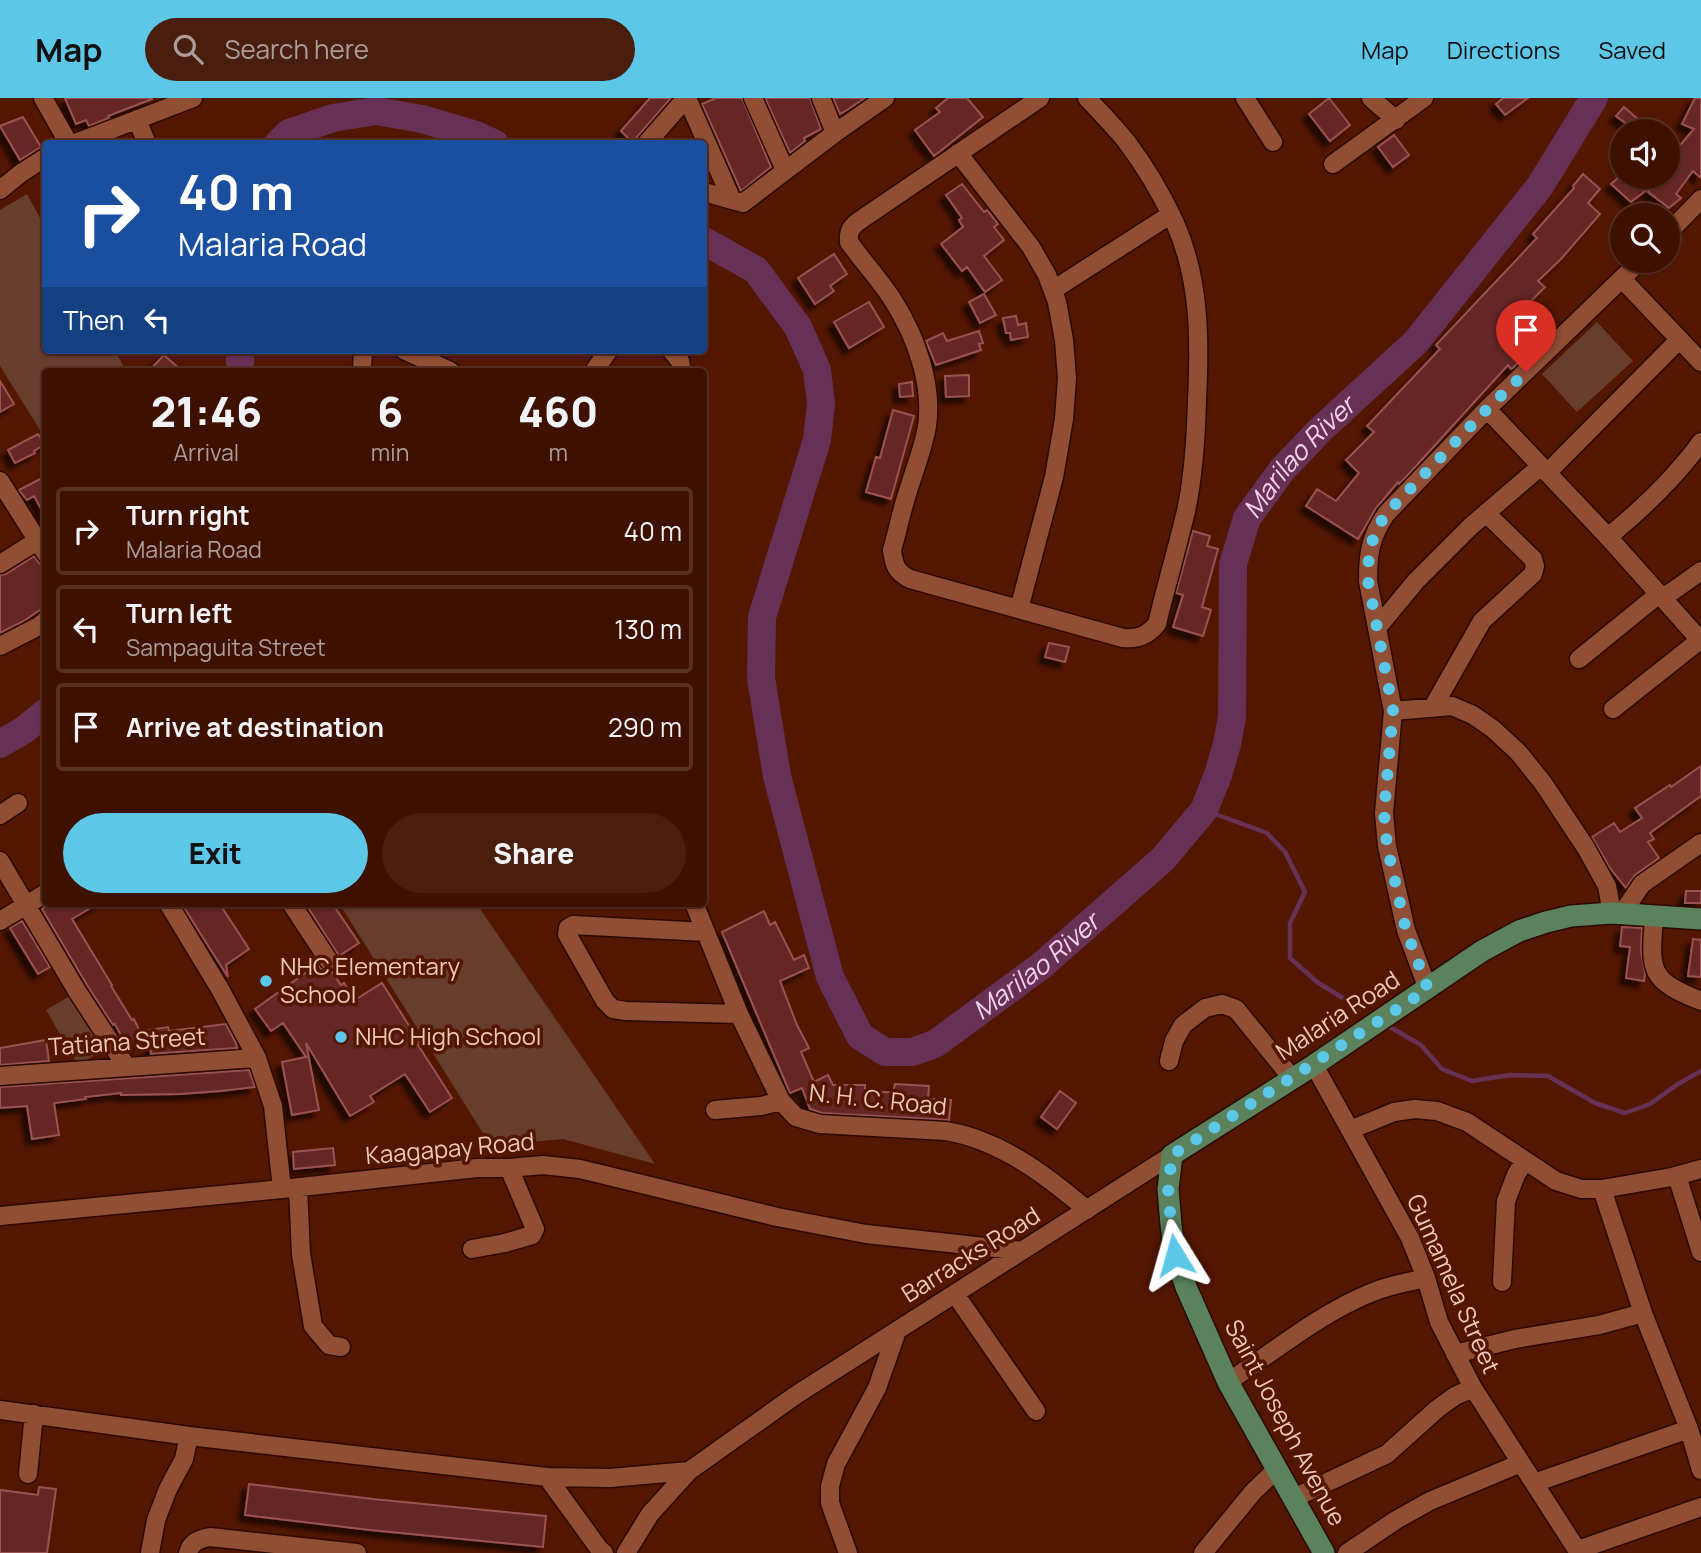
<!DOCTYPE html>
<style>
body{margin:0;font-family:Manrope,sans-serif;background:#491e0f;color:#f1f3f6;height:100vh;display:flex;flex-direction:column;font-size:26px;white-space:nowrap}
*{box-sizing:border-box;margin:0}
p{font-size:23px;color:#ad9d99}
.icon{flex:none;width:38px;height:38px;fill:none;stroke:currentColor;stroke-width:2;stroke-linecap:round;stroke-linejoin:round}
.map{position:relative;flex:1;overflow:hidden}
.drawer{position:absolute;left:42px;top:270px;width:665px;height:539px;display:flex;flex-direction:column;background:#3e1000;border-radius:7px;box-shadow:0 2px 5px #0004,0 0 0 2px #573022}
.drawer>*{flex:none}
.hud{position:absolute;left:42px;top:42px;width:665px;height:214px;border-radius:7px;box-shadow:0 2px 5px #0004,0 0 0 2px #573022;background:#1a4fa0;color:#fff;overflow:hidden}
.tools{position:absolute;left:1610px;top:21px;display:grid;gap:14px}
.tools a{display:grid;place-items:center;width:70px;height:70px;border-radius:50%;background:#3e1000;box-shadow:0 2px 5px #0004,0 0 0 2px #573022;font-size:35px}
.pin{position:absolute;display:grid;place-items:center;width:60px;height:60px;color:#fff;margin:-72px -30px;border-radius:50% 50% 50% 0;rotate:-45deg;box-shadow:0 0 7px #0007}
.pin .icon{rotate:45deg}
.me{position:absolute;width:77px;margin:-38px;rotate:352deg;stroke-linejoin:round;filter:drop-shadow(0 0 5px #0008)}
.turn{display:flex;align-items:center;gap:24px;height:147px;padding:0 21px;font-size:32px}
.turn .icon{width:91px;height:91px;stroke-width:2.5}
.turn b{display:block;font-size:49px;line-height:60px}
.then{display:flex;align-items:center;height:66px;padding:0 21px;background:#0003;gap:14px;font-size:26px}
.eta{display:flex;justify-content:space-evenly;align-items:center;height:119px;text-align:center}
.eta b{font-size:42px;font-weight:800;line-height:49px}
.primary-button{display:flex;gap:14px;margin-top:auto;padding:14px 21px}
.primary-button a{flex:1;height:80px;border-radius:42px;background:#5dc7e8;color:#111;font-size:28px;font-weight:800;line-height:80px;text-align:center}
.primary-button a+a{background:#491e0f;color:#f1f3f6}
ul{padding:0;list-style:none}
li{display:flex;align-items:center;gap:21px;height:88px;margin:0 14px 10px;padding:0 7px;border:4px solid #573022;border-radius:7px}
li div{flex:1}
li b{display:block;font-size:26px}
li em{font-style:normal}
header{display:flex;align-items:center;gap:42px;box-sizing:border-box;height:98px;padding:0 35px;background:#5dc7e8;color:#111}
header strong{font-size:33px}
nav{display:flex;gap:38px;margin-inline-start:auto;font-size:24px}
.search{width:490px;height:63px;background:#491e0f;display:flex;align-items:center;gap:18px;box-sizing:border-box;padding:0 24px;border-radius:38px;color:#ad9d99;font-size:26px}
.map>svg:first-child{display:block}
.green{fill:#673d2d}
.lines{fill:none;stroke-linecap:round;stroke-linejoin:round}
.stream{stroke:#673156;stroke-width:4.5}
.river{stroke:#673156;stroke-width:28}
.building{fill:#652628;stroke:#9a5251;stroke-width:2;filter:url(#shadow)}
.minor-casing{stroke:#2a0a01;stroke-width:21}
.major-casing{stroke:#2a0a01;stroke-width:24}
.minor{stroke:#904e35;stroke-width:18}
.major{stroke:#5b825c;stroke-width:21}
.route{stroke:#5dc7e8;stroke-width:12;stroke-dasharray:0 21.6}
.poi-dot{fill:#5dc7e8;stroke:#531600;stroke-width:2.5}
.labels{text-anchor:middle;stroke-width:7;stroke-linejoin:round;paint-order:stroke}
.poi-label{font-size:24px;fill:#eec7b9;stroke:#531600;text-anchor:start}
.street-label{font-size:24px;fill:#eec7b9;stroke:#531600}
.water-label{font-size:26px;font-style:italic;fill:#f5d2e7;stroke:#531600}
</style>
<header>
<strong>Map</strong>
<div class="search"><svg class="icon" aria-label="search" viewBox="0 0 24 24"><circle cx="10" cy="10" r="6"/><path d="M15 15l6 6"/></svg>Search here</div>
<nav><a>Map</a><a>Directions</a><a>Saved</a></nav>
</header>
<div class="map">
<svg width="1701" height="1455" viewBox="0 0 1701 1455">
<defs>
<filter id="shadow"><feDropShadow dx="-6" dy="6" stdDeviation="2" flood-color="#0009"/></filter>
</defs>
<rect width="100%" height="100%" fill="#531600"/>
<!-- green -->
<path class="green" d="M27,96L45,129L46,252H115L126,273H46L45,340L0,268V112Z
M1597,224L1633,263L1577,314L1542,276Z
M339,805H476L655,1066L563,1041L491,1048Z
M75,895L107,950L78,967L46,912Z"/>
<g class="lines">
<!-- stream -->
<path class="stream" d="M1204,712L1267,735L1285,754L1305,794L1290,825V860L1317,884L1360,911
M1388,928L1421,947L1442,971L1472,983L1510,977L1548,978L1595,1005L1625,1015L1650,1006L1678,986L1701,973"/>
<!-- river -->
<g class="river">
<path d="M278,46L289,35L333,20L376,13L422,21L476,37L495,46"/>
<path id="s1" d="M704,143L756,172L798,229L817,272L821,306L817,342L762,519L761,580L777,678L830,879L860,938L885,954H912L935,946L1041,868L1163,761L1204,712L1218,677L1227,646L1232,619L1233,466L1247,420L1282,372L1319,333L1416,244L1540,88L1594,0"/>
<path d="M240,273V252"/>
<path d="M0,646L24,632L46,614"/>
</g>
</g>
<!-- building -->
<path class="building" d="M65,0H151L152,1L108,18L109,20L89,28L86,22L76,26Z
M650,0H671L637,39L634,46L621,33Z
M716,0H742L771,69L741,93L702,6Z
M765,0H810L821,31L804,40L805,43L790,55Z
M833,0H865L847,12L840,16Z
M948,0H967L983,19L934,58L915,32L940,14L936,10Z
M1329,0L1350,27L1330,43L1309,16Z
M1503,0H1528L1505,17L1496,6Z
M1695,0H1701V80L1693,73L1676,96L1681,100L1669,110L1648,94L1657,81L1661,84L1666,79H1668V76L1677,65L1670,59L1694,31L1682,26Z
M1624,9L1633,17L1653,33H1636L1616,18Z
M23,19L41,49L20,62L0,28Z
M1394,37L1409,57L1393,69L1378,49Z
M1583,76L1600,91L1588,105L1600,116L1561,161L1538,183L1545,189L1522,212L1550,233L1513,270L1511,271L1508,267L1406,379L1399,386L1398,384L1376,410L1358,441L1306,408L1317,391L1336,403L1359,375L1346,362L1374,334L1367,328L1440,251L1436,247L1537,140L1533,136L1574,90L1573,88Z
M1619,79H1636L1648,91L1631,104L1611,86Z
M962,86L984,114L987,112L998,126L994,129L1004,142L984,158L1002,182L985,194L967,169L962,173L941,146L963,129L959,122L962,120L946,97Z
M834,156L847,176L830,188L834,193L815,206L798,180Z
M984,196L996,217L980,225L969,204Z
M869,204L884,229L849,250L834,224Z
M1016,218L1018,227L1026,225L1028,239L1011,242L1010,235H1006L1003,220Z
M979,233L983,245L979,246L981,252L936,267L926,243L943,235L947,243Z
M164,257L182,273H149Z
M969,277V298L946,299L945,278Z
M0,283L14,306L0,314Z
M912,284L913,298L900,299L899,286Z
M893,312L914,318L891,401L866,394L876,359L880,360Z
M38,336L45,346L34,353L35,355L15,365L8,352Z
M46,378V420L34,398L27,402L19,392Z
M1193,433L1210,438L1207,448L1218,451L1202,509L1211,512L1203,538L1173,529L1183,497L1176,495Z
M34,458L40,466L46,467V508L22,524L0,535V477L6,476Z
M1049,545L1069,549L1065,564L1045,559Z
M1701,668V698L1650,735L1654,741L1648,744L1659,760L1635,777L1626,790L1610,770L1592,739L1614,725L1620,734L1642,720L1635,710L1670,687L1671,689Z
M1686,793H1701V805H1685Z
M51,805H99L72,821L112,887L111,888L132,922L134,921L144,942L127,949L115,926L113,927L87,887L42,811Z
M181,805H219L249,851L226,867L228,879Z
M305,805H332L359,845L339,858Z
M764,813L770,827L775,824L794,862L804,857L809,870L780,883L797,927L809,950L801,954L814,984L828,977L833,987H865V994H893L895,986L929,988L928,1001L951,1002L949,1022L822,1015L810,1011L802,990L790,995L722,834Z
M22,823L50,869L38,876L10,830Z
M1622,829L1642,830L1641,853L1645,875L1644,883L1626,880L1630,849L1620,848Z
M1693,841L1701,842V879L1688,878Z
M318,866L323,873L332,874L341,887L344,885L355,902L382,885L420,945L418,947L452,1000L430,1014L405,976L370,998L374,1004L350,1018L306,945L319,1012L292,1017L282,964L306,959L283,925L271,933L255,911Z
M226,926L236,945L237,950L151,956L148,932L168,929L169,933Z
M46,942L49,963L0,967V950Z
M249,972L255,989L221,993L180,996L121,997V995L85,999L86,1001L54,1005L59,1037L32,1041L27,1008L0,1010V989Z
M1060,993L1076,1005L1057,1031L1041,1019Z
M333,1050L335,1067L294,1071L293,1054Z
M249,1386L373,1401L546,1418L543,1449L370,1432L245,1417Z
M39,1389L56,1391L47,1455H0V1392L38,1397Z"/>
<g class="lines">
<defs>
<path id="minor" d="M43,0L69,46
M687,0L732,102
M753,0L785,72
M821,0L835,35
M1040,0L859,123C851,129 848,133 849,144C863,164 881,183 894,204C916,239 933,286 927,328C924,348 915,370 909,390C902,410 898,432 892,452C894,467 896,474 910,481L1123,540C1138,541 1147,538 1157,526C1166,488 1177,451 1186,413C1194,376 1196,340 1197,302C1200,242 1200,181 1175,125C1162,97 1145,68 1126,43C1114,28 1100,14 1087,0
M1245,0L1273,44
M1371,0L1396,22
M137,21L147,46
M73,46L193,0
M646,46L686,0
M958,55L1031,149L1047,177L1057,204L1064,242L1067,280L1064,321L1054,379L1019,511
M1333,66L1424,0
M0,92L21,75L46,59
M704,94L743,105L835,35L885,0
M1668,135L1701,101
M1622,181L1701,264
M1053,192L1170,117
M404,252L450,273
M671,252L680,263L682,273
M362,273L363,252
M594,273L609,252
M1487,311L1608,439L1701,543
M1547,375L1679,242
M0,383L46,456
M1608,439C1642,411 1675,380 1701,344
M0,466L37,443
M1663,500L1701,473
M1377,530L1416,483L1471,428L1541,368
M0,548L39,528L46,522
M1579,561L1659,496
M1433,609L1482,523L1533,476L1535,468L1533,461L1486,415
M1613,611L1700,542
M1393,613L1452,608L1473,617L1493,631L1518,654L1543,685L1586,750L1607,788L1612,815
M0,717L18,705
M0,763L77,893L126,968
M168,805L220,891L257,960L273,1008L282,1091
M291,805L329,863
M694,805L739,916L781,1003L796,1019L820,1026L946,1033C1000,1042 1046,1077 1087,1112
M1621,817L1642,786L1701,745
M1654,819C1650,873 1648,882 1701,903
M0,823L46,795
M706,834L573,827L568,830L567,836L605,903L613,911L626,913L739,916
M1428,891L1406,832L1387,748L1384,715L1393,613L1368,483C1368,455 1370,440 1386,416L1487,311L1640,163
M1169,963L1174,943L1183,927L1205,910L1222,906L1236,911L1292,980
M1314,967L1410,1140L1426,1180L1439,1224L1473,1290L1579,1455
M0,978L257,960
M715,1012L761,1008L781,1003
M1350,1032L1394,1014L1415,1011L1437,1013L1467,1024L1556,1083L1581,1091H1602L1672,1079L1701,1071
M1677,1078L1701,1154
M298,1089L301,1156L313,1228L329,1247L341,1249
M1602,1091L1643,1215L1689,1331L1701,1372
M0,1118L282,1091L477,1070H509L543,1067L580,1071L777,1119L866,1136L1022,1153
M472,1151L505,1145L532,1137L535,1131L509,1070
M1502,1184L1506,1103L1516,1077L1524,1063
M955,1196L1036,1313
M1455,1256L1515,1241L1599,1227L1643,1215
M1228,1284C1275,1253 1320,1215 1373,1194C1390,1187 1408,1184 1426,1180
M0,1312L189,1338L547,1379L610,1380L689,1373L650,1416L626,1455
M689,1373L796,1297L1172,1057
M28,1376L34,1316
M547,1379L600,1452L604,1455
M1534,1385L1689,1331
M1294,1400L1387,1356L1437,1311L1455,1298L1473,1290
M1578,1452L1701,1409
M150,1455L156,1422L168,1391L184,1361L189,1338
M188,1455C191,1444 199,1441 210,1439L357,1455
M848,1455L830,1405V1388L836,1366L877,1290L897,1233
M1203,1455L1253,1394L1277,1371
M1347,1455L1396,1422L1430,1403L1521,1365"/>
<path id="major" d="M1324,1455L1228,1284L1186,1189L1175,1157L1171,1127L1168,1091L1172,1057L1314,967L1482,853L1519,833L1546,824L1571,818L1612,815L1701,821"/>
</defs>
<!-- minor casing -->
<use href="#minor" class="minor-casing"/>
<!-- major casing -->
<use href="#major" class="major-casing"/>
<!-- minor -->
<use href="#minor" class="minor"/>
<!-- major -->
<use href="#major" class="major"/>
</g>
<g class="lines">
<!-- route -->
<path class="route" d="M1175,1157L1171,1127L1168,1091L1172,1057L1428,891L1406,832L1387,748L1384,715L1393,612L1368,483C1368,455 1370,440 1386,416L1487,311L1526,274"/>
</g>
<!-- markers -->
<g class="poi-dot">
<circle cx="266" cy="883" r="7"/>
<circle cx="341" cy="939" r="7"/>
</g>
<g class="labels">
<!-- poi labels -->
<g class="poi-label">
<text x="280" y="877">NHC Elementary<tspan x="280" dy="28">School</tspan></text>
<text x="355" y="947">NHC High School</text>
</g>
<!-- street labels -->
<g class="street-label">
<text transform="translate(1338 918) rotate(-33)" y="8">Malaria Road</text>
<text transform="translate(127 944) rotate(-4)" y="8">Tatiana Street</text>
<text transform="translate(878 1002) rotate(6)" y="8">N. H. C. Road</text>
<text transform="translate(450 1051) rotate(-5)" y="8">Kaagapay Road</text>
<text transform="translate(971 1157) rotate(-32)" y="8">Barracks Road</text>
<text transform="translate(1453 1186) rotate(66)" y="8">Gumamela Street</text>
<text transform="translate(1285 1325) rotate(62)" y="8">Saint Joseph Avenue</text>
</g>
<!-- water labels -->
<g class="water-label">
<text dy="9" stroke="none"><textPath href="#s1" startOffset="1685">Marilao River</textPath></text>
<text dy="9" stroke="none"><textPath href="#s1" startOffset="1076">Marilao River</textPath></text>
</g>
</g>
</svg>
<div class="tools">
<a><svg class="icon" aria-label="sound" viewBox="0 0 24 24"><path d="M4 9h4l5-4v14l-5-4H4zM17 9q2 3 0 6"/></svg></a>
<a><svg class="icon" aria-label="search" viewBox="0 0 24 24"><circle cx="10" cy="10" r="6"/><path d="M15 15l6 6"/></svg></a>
</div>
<div class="pin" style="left:1526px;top:274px;background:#d93025"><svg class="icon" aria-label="arrive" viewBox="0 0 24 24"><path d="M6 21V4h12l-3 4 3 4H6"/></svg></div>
<svg class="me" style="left:1175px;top:1157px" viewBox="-20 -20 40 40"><path d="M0-17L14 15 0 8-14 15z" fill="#5dc7e8" stroke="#fff" stroke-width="4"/></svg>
<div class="hud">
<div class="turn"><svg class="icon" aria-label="right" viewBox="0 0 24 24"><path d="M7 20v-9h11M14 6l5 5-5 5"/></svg><div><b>40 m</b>Malaria Road</div></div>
<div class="then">Then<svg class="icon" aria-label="left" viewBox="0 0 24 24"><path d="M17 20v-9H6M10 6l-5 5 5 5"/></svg></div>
</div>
<section class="drawer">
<div class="eta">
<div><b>21:46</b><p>Arrival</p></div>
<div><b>6</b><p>min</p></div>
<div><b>460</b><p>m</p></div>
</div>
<ul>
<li><svg class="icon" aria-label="right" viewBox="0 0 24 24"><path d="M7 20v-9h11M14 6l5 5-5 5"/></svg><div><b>Turn right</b><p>Malaria Road</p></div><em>40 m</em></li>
<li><svg class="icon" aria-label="left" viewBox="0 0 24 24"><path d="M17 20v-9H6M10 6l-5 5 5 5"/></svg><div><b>Turn left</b><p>Sampaguita Street</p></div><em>130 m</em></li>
<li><svg class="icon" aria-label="arrive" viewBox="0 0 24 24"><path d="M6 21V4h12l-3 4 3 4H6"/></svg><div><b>Arrive at destination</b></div><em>290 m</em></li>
</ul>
<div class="primary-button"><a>Exit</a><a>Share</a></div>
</section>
</div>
